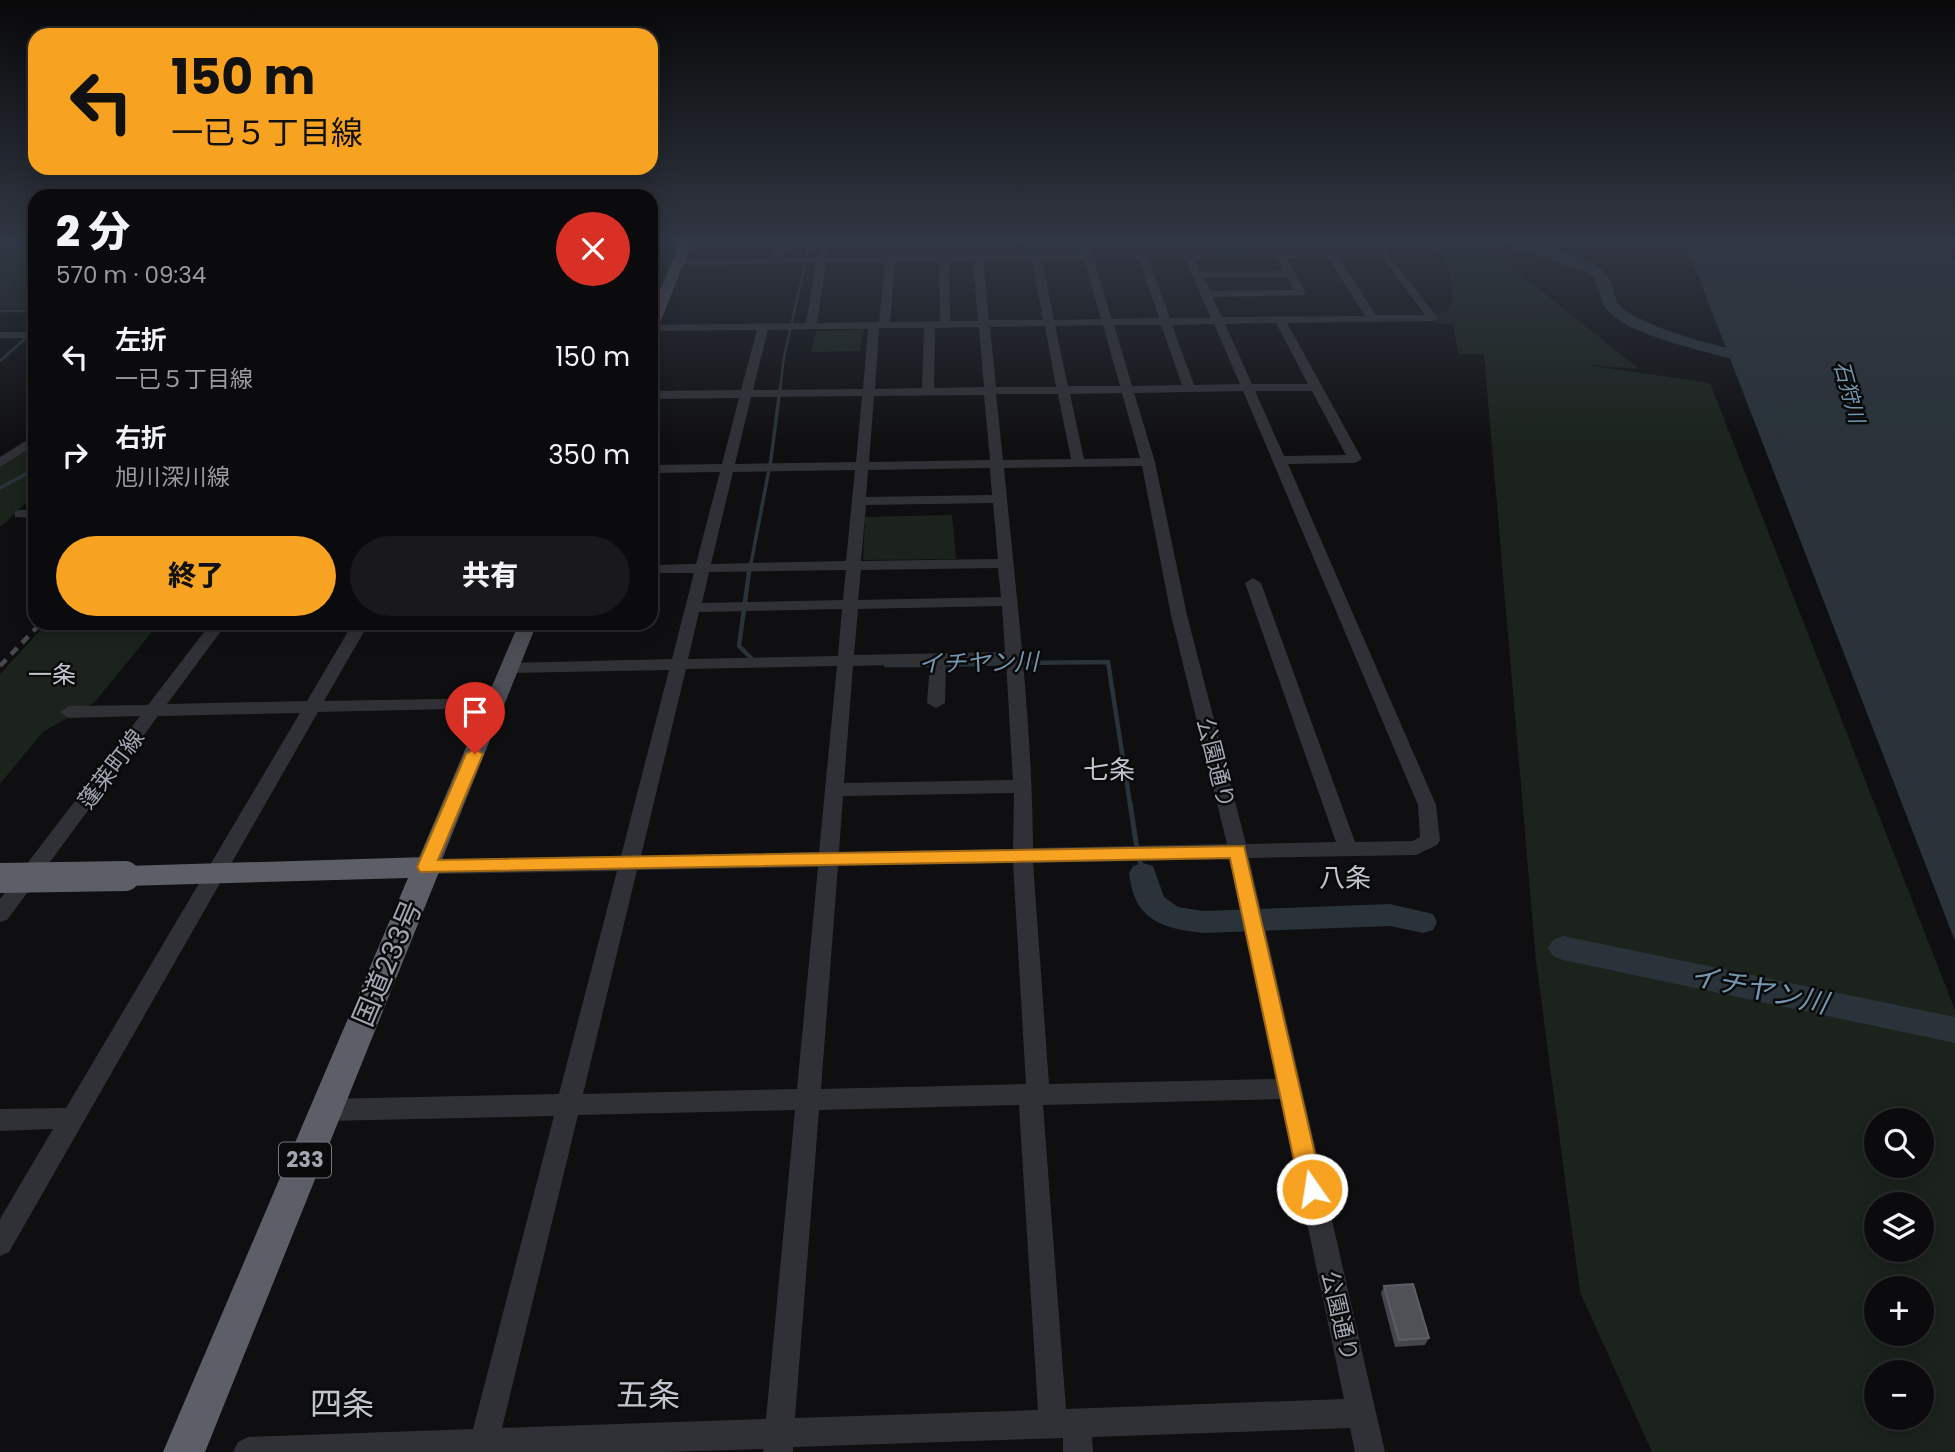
<!DOCTYPE html>
<html lang="ja">
<meta charset="utf-8">
<style>
body{margin:0;font-family:Poppins,"Noto Sans JP",sans-serif;background:#19191b;color:#f1f3f6;height:100vh;display:flex;flex-direction:column;font-size:26px;white-space:nowrap}
*{box-sizing:border-box;margin:0}
p{font-size:23px;color:#9a9b9d}
.icon{flex:none;width:38px;height:38px;fill:none;stroke:currentColor;stroke-width:2;stroke-linecap:round;stroke-linejoin:round}
.map{position:relative;flex:1;overflow:hidden}
.details{position:absolute;left:28px;top:189px;width:630px;height:441px;display:flex;flex-direction:column;background:#0b0b0d;border-radius:21px;box-shadow:0 4px 18px #0003,0 0 0 2px #2b2b2e}
.details>*{flex:none}
.banner{position:absolute;left:28px;top:28px;width:630px;height:147px;border-radius:21px;box-shadow:0 4px 18px #0003,0 0 0 2px #2b2b2e;background:#f7a220;color:#111;overflow:hidden}
.fabs{position:absolute;left:1864px;top:1108px;display:grid;gap:14px}
.fabs a{display:grid;place-items:center;width:70px;height:70px;border-radius:50%;background:#0b0b0d;box-shadow:0 4px 18px #0003,0 0 0 2px #2b2b2e;font-size:35px}
.pin{position:absolute;display:grid;place-items:center;width:60px;height:60px;color:#fff;margin:-72px -30px;border-radius:50% 50% 50% 0;rotate:-45deg;box-shadow:0 0 7px #0007}
.pin .icon{rotate:45deg}
.me{position:absolute;width:77px;margin:-38px;rotate:347deg;stroke-linejoin:round;filter:drop-shadow(0 0 5px #0008)}
.turn{display:flex;align-items:center;gap:24px;height:147px;padding:0 28px;font-size:32px}
.turn .icon{width:91px;height:91px;stroke-width:2.5}
.turn b{display:block;font-size:49px;line-height:60px}
.round{display:grid;place-items:center;flex:none;width:74px;height:74px;border-radius:37px;background:#19191b}
.overview{display:flex;align-items:center;justify-content:space-between;height:119px;padding:0 28px}
h1{font-size:42px;font-weight:800;line-height:52px}
.button{display:flex;gap:14px;margin-top:auto;padding:14px 28px}
.button a{flex:1;height:80px;border-radius:42px;background:#f7a220;color:#111;font-size:28px;font-weight:800;line-height:80px;text-align:center}
.button a+a{background:#19191b;color:#f1f3f6}
ul{padding:0;list-style:none}
li{display:flex;align-items:center;gap:21px;height:98px;padding:0 28px}
li div{flex:1}
li b{display:block;font-size:26px}
li em{font-style:normal}
.map>svg:first-child{display:block}
.built{fill:#1b1b1e}
.green{fill:#1b231c;fill-rule:evenodd}
.water{fill:#293339}
.lines{fill:none;stroke-linecap:round;stroke-linejoin:round}
.stream-far3{stroke:#293339;stroke-width:2.5}
.stream-far2{stroke:#293339;stroke-width:3.5}
.stream-far1{stroke:#293339;stroke-width:4.5}
.stream{stroke:#293339;stroke-width:5}
.river{fill:#293339;fill-rule:evenodd}
.minor{fill:#303136;fill-rule:evenodd}
.major{fill:#4c4e55;fill-rule:evenodd}
.highway{fill:#5c5f67;fill-rule:evenodd}
.rail{stroke:#47494f;stroke-width:4.5;stroke-dasharray:9 7;stroke-linecap:butt}
.highway-bridge{stroke:#5c5f67;stroke-width:30}
.wall{fill:#45464c}
.building{fill:#4f5157;stroke:#5b5e65;stroke-width:2}
.route{fill:#f7a220;stroke:#a16915;stroke-width:2}
.labels{text-anchor:middle;stroke-width:5;stroke-linejoin:round;paint-order:stroke}
.far-water-label{font-size:21px;font-style:italic;fill:#7497af;stroke:#0a0a0b}
.shield{fill:#0a0a0b;stroke:#737780;stroke-width:2}
.shield-label{font-size:21px;font-weight:bold;fill:#a0a6b2}
.street-label{font-size:23px;fill:#a0a6b2;stroke:#0a0a0b}
.water-label{font-size:24px;font-style:italic;fill:#7497af;stroke:#0a0a0b}
.neighbourhood-label{font-size:24px;fill:#c1c5ce;stroke:#0a0a0b}
.quarter-label{font-size:26px;fill:#c1c5ce;stroke:#0a0a0b}
.near-street-label{font-size:28px;fill:#a0a6b2;stroke:#0a0a0b}
.near-water-label{font-size:28px;font-style:italic;fill:#7497af;stroke:#0a0a0b}
.near-quarter-label{font-size:32px;fill:#c1c5ce;stroke:#0a0a0b}
</style>
<div class="map">
<svg width="1955" height="1452" viewBox="0 0 1955 1452">
<rect width="100%" height="100%" fill="#0f0f11"/>
<!-- built -->
<path class="built" d="M12,242H35V308H0V250Z"/>
<!-- green -->
<path class="green" d="M16,242H35V258H0V252Z
M1428,242H1465L1497,255L1639,369L1586,365L1710,383L1955,1010V1452H1652L1580,1292L1536,961L1484,354H1458L1453,324L1435,323L1432,313L1446,312C1462,289 1447,260 1428,242ZM1876,1120H1922V1166H1876ZM1876,1204H1922V1250H1876ZM1876,1288H1922V1334H1876ZM1876,1372H1922V1418H1876Z
M0,260H35V270L0,293Z
M863,330L860,351L811,352L816,331Z
M35,443V495L0,527V467Z
M952,515L956,559L863,560L865,517Z
M47,623H159L95,702L43,732L0,784V674Z"/>
<!-- water -->
<path class="water" d="M1685,242H1946L1955,260V941Z"/>
<g class="lines">
<!-- stream-far3 -->
<path class="stream-far3" d="M0,311H35
M0,361L35,330
M780,390L784,357L810,242"/>
<!-- stream-far2 -->
<path class="stream-far2" d="M0,488L35,469
M749,574L771,459L780,389"/>
<!-- stream-far1 -->
<path class="stream-far1" d="M749,572L739,646L753,660
M1019,663L1108,662L1130,804
M886,665H934
M942,665L1011,663"/>
<!-- stream -->
<path class="stream" d="M1130,803L1137,849
M1139,857L1143,873"/>
<!-- river -->
<path class="river" d="M1501,242C1528,242 1588,252 1606,274C1616,286 1612,303 1626,311C1667,336 1718,344 1763,358L1765,361L1757,366L1751,364C1717,354 1632,337 1609,312C1598,301 1601,285 1590,274Z
M1143,863L1153,866L1164,897L1178,907L1203,911L1390,904L1433,914L1437,922L1433,930L1423,933L1390,926L1203,933C1161,928 1134,920 1129,873L1133,866Z
M1563,936L1955,1017V1043L1563,960L1553,956L1548,948L1553,940Z"/>
<!-- minor -->
<path class="minor" d="M0,242H5L0,246Z
M778,242H788L782,258L818,257L820,242H830L827,257L1083,254L1079,242H1089L1092,254L1385,251L1438,318L1433,321L1287,323L1362,459L1355,463L1288,464L1436,805L1440,840L1437,845L1416,855L1249,858L1385,1452H1355L1350,1428L1092,1437L1093,1452H1063V1438L793,1447V1452H763L764,1449L665,1452H233L238,1442L248,1437L473,1429L554,1116L326,1121L318,1118L314,1110L318,1102L326,1099L559,1094L617,871L427,874L420,872L417,867L420,862L427,860L621,856L669,670L509,673L501,668L509,663L672,659L694,573H651V565L696,564L720,472L651,473V465L722,464L739,398L651,399V391L741,390L757,330L651,331V325L806,323L816,263L678,265L673,262L678,259L772,258ZM1338,257H1382L1425,315H1376ZM1276,258L1283,271L1201,272L1195,259ZM1286,258H1328L1365,316L1222,317L1212,297L1305,295L1306,293ZM1185,259L1211,318H1170L1149,260ZM1084,260L1101,319L1054,320L1042,261ZM1094,260H1139L1159,318L1112,319ZM983,261H1032L1043,320H989ZM939,262L940,321L890,322L895,263ZM949,262H973L978,321H950ZM826,263H885L879,322L817,323ZM1287,277L1294,290L1210,291L1204,278ZM1276,323L1308,384H1252L1225,324ZM1214,324L1240,384L1194,385L1172,325ZM1103,325L1120,386H1068L1055,326ZM1114,325H1161L1182,385L1132,386ZM1045,326L1056,387H996L990,327ZM979,327L984,387L934,388L935,328ZM879,328H924L922,388L875,389ZM811,329H868L863,389L753,390L768,330ZM1243,391L1418,805L1420,837L1413,841L1355,842L1261,583L1253,578L1245,583L1336,842L1246,844L1187,615L1155,462L1134,393ZM1255,391H1312L1346,455L1284,456ZM1122,393L1140,458L1084,459L1070,394ZM996,394H1058L1071,459L1003,460ZM984,395L990,460L869,462L874,396ZM862,396L856,462L735,464L751,397ZM1142,466L1171,615L1227,844L1033,848C1032,720 1016,594 1004,468ZM990,468L992,495L866,497L868,470ZM855,470L846,561L711,564L733,472ZM993,503L998,559L861,561L866,505ZM998,568L1001,597L858,600L861,570ZM846,570L843,600L702,603L709,572ZM1002,606L1005,652L854,655L858,609ZM842,609L838,656L688,659L699,612ZM1006,662L1013,780L844,783L853,666L930,664L927,703L936,708L945,703L946,664ZM837,666L819,852L641,856L686,669ZM1014,793L1013,849L839,852L843,796ZM1230,859L1276,1079L1049,1084L1033,863ZM1013,863L1026,1084L821,1089L838,866ZM818,867L797,1089L583,1094L637,870ZM1281,1099L1344,1399L1066,1409L1043,1105ZM1019,1105L1038,1410L795,1418L819,1110ZM795,1110L766,1419L502,1428L578,1115Z
M0,332H35V338H0Z
M35,435V445L0,467V457Z
M20,510H35V518L15,517V511Z
M211,623H227L167,704L307,701L353,623H369L324,701L496,698L505,703L496,708L318,712L9,1252L0,1256V1219L53,1129L0,1131V1109L66,1108L300,713L158,716L7,920L0,922V899L140,716L69,718L60,712L69,706L148,705Z"/>
<!-- major -->
<path class="major" d="M680,242H692L658,328L651,332V312Z
M519,623H537L439,867L435,873L427,876L419,873L415,867Z"/>
<!-- highway -->
<path class="highway" d="M427,857L437,860L441,867L205,1452H163L408,878L125,886L115,883L111,876L115,869L125,866Z"/>
<!-- rail -->
<path class="rail" d="M0,666L41,623"/>
<!-- highway-bridge -->
<path class="highway-bridge" d="M0,878L125,876"/>
</g>
<!-- wall -->
<path class="wall" d="M1384,1286L1429,1338L1425,1345L1395,1347L1381,1293Z"/>
<!-- building -->
<path class="building" d="M1413,1284L1429,1338L1399,1340L1384,1286Z"/>
<!-- sky -->
<linearGradient id="sky" x2="0" y2="1"><stop stop-color="#080809"/><stop offset="0.54" stop-color="#313743"/><stop offset="1" stop-color="#313743" stop-opacity="0"/></linearGradient>
<rect width="1955" height="446" fill="url(#sky)"/>
<!-- route -->
<path class="route" d="M475,749L483,754L438,860L1244,846L1323,1189L1320,1196L1312,1199L1304,1196L1300,1189L1230,858L420,872L417,867L466,754Z"/>
<g class="labels">
<!-- far-water labels -->
<g class="far-water-label">
<text transform="translate(1849 392) rotate(75)" y="7">石狩川</text>
</g>
<!-- shield labels -->
<rect class="shield" x="279" y="1142.5" width="52" height="35" rx="5"/>
<g class="shield-label">
<text x="305" y="1167">233</text>
</g>
<!-- street labels -->
<g class="street-label">
<text transform="translate(1216 763) rotate(76)" y="8">公園通り</text>
<text transform="translate(111 769) rotate(-53)" y="8">蓬莱町線</text>
<text transform="translate(1340 1316) rotate(77)" y="8">公園通り</text>
</g>
<!-- water labels -->
<g class="water-label">
<text transform="translate(978 663) rotate(-1)" y="8">イチヤン川</text>
</g>
<!-- neighbourhood labels -->
<g class="neighbourhood-label">
<text x="52" y="683">一条</text>
</g>
<!-- quarter labels -->
<g class="quarter-label">
<text x="1109" y="779">七条</text>
<text x="1345" y="887">八条</text>
</g>
<!-- near-street labels -->
<g class="near-street-label">
<text transform="translate(387 963) rotate(-67)" y="10">国道233号</text>
</g>
<!-- near-water labels -->
<g class="near-water-label">
<text transform="translate(1759 989) rotate(12)" y="10">イチヤン川</text>
</g>
<!-- near-quarter labels -->
<g class="near-quarter-label">
<text x="648" y="1406">五条</text>
<text x="342" y="1415">四条</text>
</g>
</g>
</svg>
<div class="fabs">
<a><svg class="icon" aria-label="search" viewBox="0 0 24 24"><circle cx="10" cy="10" r="6"/><path d="M15 15l6 6"/></svg></a>
<a><svg class="icon" aria-label="layers" viewBox="0 0 24 24"><path d="M12 4l9 5-9 5-9-5zM3 14l9 5 9-5"/></svg></a>
<a>+</a>
<a>−</a>
</div>
<div class="pin" style="left:475px;top:754px;background:#d93025"><svg class="icon" aria-label="arrive" viewBox="0 0 24 24"><path d="M6 21V4h12l-3 4 3 4H6"/></svg></div>
<svg class="me" style="left:1312px;top:1189px" viewBox="-20 -20 40 40"><circle r="17" fill="#f7a220" stroke="#fff" stroke-width="3"/><path d="M0-11L8 9 0 5-8 9z" fill="#fff"/></svg>
<div class="banner">
<div class="turn"><svg class="icon" aria-label="left" viewBox="0 0 24 24"><path d="M17 20v-9H6M10 6l-5 5 5 5"/></svg><div><b>150 m</b>一已５丁目線</div></div>
</div>
<section class="details">
<div class="overview"><div><h1>2 分</h1><p>570 m · 09:34</p></div><a class="round" style="background:#d93025;color:#fff"><svg class="icon" aria-label="close" viewBox="0 0 24 24"><path d="M6 6l12 12M18 6L6 18"/></svg></a></div>
<ul>
<li><svg class="icon" aria-label="left" viewBox="0 0 24 24"><path d="M17 20v-9H6M10 6l-5 5 5 5"/></svg><div><b>左折</b><p>一已５丁目線</p></div><em>150 m</em></li>
<li><svg class="icon" aria-label="right" viewBox="0 0 24 24"><path d="M7 20v-9h11M14 6l5 5-5 5"/></svg><div><b>右折</b><p>旭川深川線</p></div><em>350 m</em></li>
</ul>
<div class="button"><a>終了</a><a>共有</a></div>
</section>
</div>
